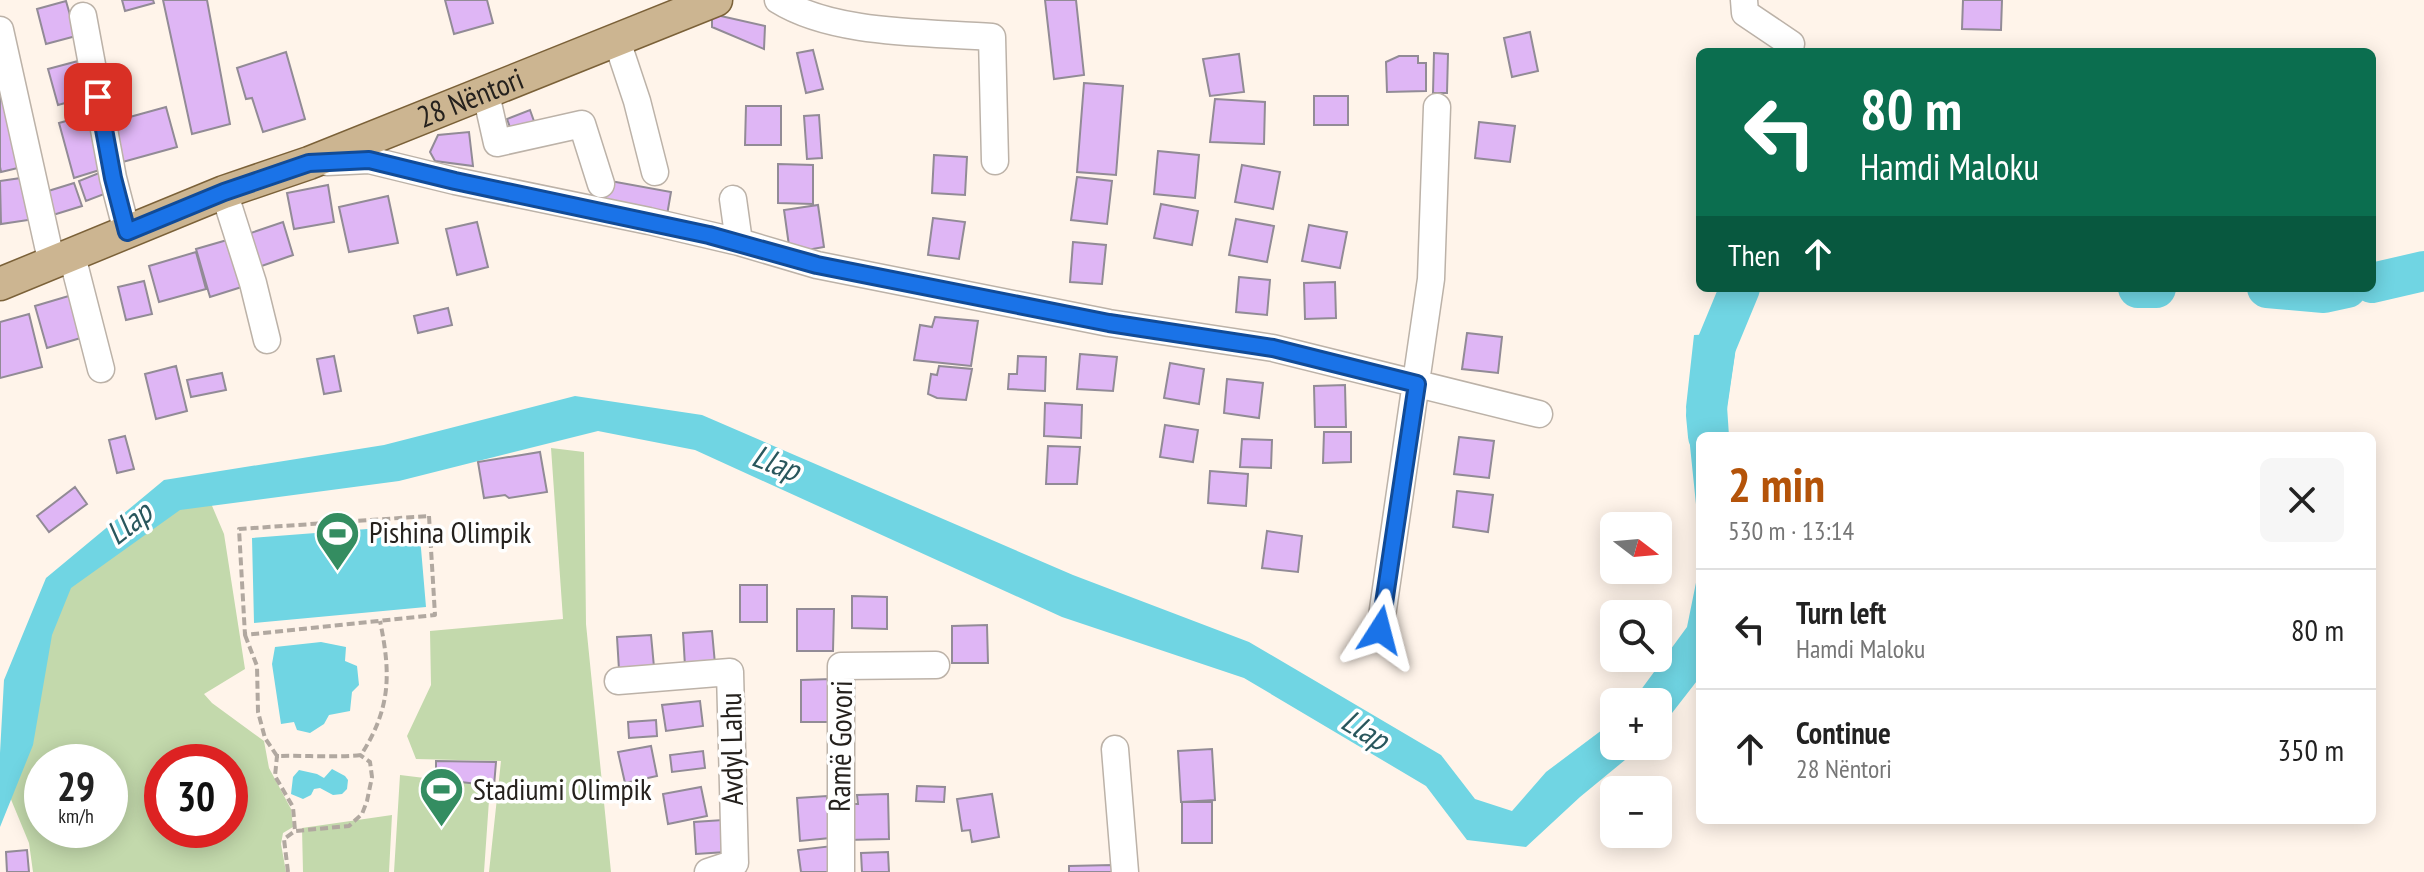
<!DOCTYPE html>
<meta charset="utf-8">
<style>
body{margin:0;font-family:"PT Sans Narrow",sans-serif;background:#f6f6f6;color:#222;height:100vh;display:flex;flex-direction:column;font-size:30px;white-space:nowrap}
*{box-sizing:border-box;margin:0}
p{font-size:26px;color:#767676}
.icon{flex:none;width:44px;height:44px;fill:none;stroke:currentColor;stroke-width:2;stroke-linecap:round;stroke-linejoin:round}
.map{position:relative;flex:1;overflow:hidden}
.drawer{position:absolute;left:1696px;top:432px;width:680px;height:392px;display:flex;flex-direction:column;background:#fff;border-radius:12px;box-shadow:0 4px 20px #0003}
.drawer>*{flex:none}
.banner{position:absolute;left:1696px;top:48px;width:680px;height:244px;border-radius:12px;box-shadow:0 4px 20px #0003;background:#0b6e4f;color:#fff;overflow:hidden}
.needle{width:52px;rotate:106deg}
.buttons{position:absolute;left:1600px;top:512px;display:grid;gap:16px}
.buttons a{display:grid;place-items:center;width:72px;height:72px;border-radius:12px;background:#fff;box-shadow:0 4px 20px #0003;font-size:40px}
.speed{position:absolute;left:24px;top:744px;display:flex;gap:16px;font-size:40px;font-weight:700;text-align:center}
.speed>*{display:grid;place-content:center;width:104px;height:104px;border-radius:50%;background:#fff;box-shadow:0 4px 20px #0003;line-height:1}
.speed small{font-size:20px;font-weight:400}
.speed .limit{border:12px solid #d22;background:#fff;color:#111}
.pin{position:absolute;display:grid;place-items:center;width:68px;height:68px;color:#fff;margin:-34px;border-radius:16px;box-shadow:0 4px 12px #0006}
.me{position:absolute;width:88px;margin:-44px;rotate:9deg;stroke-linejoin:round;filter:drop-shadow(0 0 6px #0008)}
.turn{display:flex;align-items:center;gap:28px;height:168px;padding:0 32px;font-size:36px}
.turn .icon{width:104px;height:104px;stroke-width:2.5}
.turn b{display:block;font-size:56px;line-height:68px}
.then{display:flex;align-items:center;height:76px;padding:0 32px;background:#0003;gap:16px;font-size:30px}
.round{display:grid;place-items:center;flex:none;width:84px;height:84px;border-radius:12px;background:#f6f6f6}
.summary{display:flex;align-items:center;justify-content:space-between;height:136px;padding:0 32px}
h1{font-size:48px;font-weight:700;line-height:60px;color:#b45309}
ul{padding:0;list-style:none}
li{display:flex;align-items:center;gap:24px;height:120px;padding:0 32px;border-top:2px solid #e0e0e0}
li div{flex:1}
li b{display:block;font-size:30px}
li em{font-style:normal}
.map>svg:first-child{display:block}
.green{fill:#c3d9ac;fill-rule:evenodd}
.water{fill:#70d5e3}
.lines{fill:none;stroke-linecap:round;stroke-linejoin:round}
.river{stroke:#70d5e3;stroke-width:40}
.building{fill:#dfb6f5;stroke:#928b96;stroke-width:2}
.minor-casing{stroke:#bcb2a8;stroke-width:29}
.major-casing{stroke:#7b6138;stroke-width:35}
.path{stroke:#b1a8a0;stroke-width:4;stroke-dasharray:8 4;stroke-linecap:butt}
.minor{stroke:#fff;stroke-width:26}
.major{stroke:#ccb591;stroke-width:32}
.route-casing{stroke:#114b97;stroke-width:20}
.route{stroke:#1a73e8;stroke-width:14}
.labels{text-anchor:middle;stroke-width:7;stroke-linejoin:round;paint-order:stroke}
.street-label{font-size:30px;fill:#25211d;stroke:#fff}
.poi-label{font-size:30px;fill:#25211d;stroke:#fff;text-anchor:start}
.water-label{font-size:32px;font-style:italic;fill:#29575d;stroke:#fff}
</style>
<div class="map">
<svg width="2424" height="872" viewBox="0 0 2424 872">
<rect width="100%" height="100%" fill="#fff4ea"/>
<!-- green -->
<path class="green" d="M551,448L584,452L586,624L611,872H489L501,761L416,759L407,736L431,685L430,631L563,619Z
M207,494L224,534L245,669L204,694L212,703L264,741L269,768L291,809L293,827L283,833L281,844L286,872H33L29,843L10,797L59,586L171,498ZM42,762H110V830H42ZM162,762H230V830H162Z
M400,775L490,786L484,872H394Z
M392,815L389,872H303L302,828Z"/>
<!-- water -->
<path class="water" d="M1738,333L1727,406L1729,436H1700V543L1686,407L1694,335Z
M575,396L702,415L1073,575L1249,642L1441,755L1475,799L1512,811L1546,772L1614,721V746H1642L1580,797L1526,847L1467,840L1426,786L1244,678L1062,617L695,450L598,431L399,481L180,510L71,588L52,635L33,745L0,827V753L4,680L46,578L164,480L384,445Z
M419,525L426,607L254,623L252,538Z
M1700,563V677L1658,731V702H1632L1687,627Z
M321,642L346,647L345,661L357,666L359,685L352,692L350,711L329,715L324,724L310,733L297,730L294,722L281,724L272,664L275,647Z
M332,769L345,776L348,780L347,789L342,794L333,795L320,788L314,789L311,795L303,799L291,794L293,777L299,770L317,774L324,778Z"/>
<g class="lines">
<!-- river -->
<path class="river" d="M2372,283L2424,271
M2138,288H2156
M2267,288L2324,293L2347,288
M1708,436L1706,415L1716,346L1740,288"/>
</g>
<!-- building -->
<path class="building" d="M122,0H153L154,3L125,11Z
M163,0H207L230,124L192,134Z
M445,0H487L493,23L454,34Z
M1045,0H1076L1084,75L1054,79Z
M1963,0H2002L2001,30L1962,29Z
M66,1L76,36L46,44L37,9Z
M712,14L765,26L764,49L712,27Z
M1530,32L1538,71L1512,77L1504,38Z
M813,50L823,89L806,93L797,53Z
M286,52L305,119L263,132L252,98L246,99L237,68Z
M1434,53L1448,54L1447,93H1433Z
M1239,54L1244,92L1210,96L1203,59Z
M1399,56H1418V63H1426V91L1387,92L1386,62Z
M78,61L87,97L58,105L48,69Z
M1084,83L1123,86L1116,175L1077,172Z
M0,89L22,167L1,172L0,167Z
M1314,96H1348V125H1314Z
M1215,99L1265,102L1264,144L1210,142Z
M746,106H781V145H745Z
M166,107L177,147L119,163L108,123Z
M530,110L535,124L512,133L507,119Z
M91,114L106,168L74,178L59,123Z
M819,115L822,158L807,159L804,116Z
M1479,122L1515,126L1510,162L1475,158Z
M469,132L473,166L435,161L430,152L438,135Z
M1158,151L1199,155L1195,198L1154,194Z
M934,155L967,157L965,195L932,193Z
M778,164L813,165V204L778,203Z
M1242,165L1280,172L1273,209L1235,202Z
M104,171L112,191L86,201L79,181Z
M28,177L35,219L1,224L0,181Z
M1077,177L1112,181L1107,224L1071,220Z
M605,180L671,192L667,215L601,203Z
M74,183L82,206L53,215L45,192Z
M328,185L334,222L294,229L287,193Z
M388,196L398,243L349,252L339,207Z
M1161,204L1198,211L1192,245L1154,238Z
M818,205L824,247L790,253L784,210Z
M933,218L965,222L959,259L928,255Z
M1236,219L1274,226L1267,262L1229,255Z
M283,222L293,255L256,268L245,235Z
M477,222L488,267L457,275L446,229Z
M1309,225L1347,232L1340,268L1302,261Z
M234,238L248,285L210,297L196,249Z
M1073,242L1106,245L1102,284L1070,282Z
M196,252L206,289L159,302L149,266Z
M1239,277L1270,280L1267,315L1236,312Z
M144,281L152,314L126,320L118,287Z
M1335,282L1336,318L1305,319L1304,283Z
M72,295L84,337L47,348L35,306Z
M448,308L452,325L418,333L414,316Z
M29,314L42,367L0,378V322Z
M935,317L978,321L971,366L914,360L920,325L932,327Z
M1467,333L1502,337L1498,373L1462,369Z
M1080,354L1117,357L1113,391L1077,389Z
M334,356L341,391L324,394L317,359Z
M1018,356L1046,357L1045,391L1008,389L1009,374H1017Z
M1170,363L1204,369L1199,404L1164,398Z
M176,366L187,411L156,419L145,374Z
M939,366L972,369L966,400L937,398L928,394L931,374L937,375Z
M222,373L226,390L191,397L187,380Z
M1227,379L1263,383L1259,418L1224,413Z
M1345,385L1346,427H1315L1314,386Z
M1045,403L1082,405L1081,438L1044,436Z
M1165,425L1198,430L1193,462L1160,457Z
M1324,432H1351V462L1323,463Z
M125,436L134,469L117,473L109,440Z
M1459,437L1494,441L1489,478L1454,474Z
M1242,439L1272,440L1271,468L1240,467Z
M1048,446L1080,447L1077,484H1046Z
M540,452L547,492L509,498L505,495L484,498L478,462Z
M1210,471L1248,474L1246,506L1208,503Z
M75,487L87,504L49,532L37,516Z
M1457,491L1493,495L1488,532L1453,527Z
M1267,531L1302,536L1298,572L1262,568Z
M740,585H767V622H740Z
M852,596L887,597V629L852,628Z
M797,609H834L833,651H797Z
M987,625L988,663H952V626Z
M712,631L715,664L685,666L683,633Z
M651,635L654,667L619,670L617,637Z
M832,679L833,722H801V680Z
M700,701L703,726L666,731L662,705Z
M656,720L657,736L629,738L628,722Z
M651,746L657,776L625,783L618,752Z
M1212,749L1215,800L1181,802L1178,751Z
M703,751L705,768L672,772L670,755Z
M436,761L496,762L494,786L436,779Z
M917,786L945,787L944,802L916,801Z
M701,787L707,816L668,824L663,794Z
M888,794L889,839L847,840L846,804H858L857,795Z
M992,794L999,837L972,842L970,830L962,831L957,799Z
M827,796L830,838L800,841L797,798Z
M1182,802H1212V843H1182Z
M723,820L726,852L696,854L694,822Z
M832,846L835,872H801L798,850Z
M27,850L29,872H7L6,852Z
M888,852L889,872H862L861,853Z
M1112,865V872H1069V866Z"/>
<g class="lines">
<defs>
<path id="minor" d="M778,0C834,35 926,32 992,37L995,161
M1744,0L1745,13L1791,44
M83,16L113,178L127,232
M0,30L52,264
M617,41L637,101L655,172
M486,94L497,143L582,124L601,184
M327,162L369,160L455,181L649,221L739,242L817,265L1109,323L1273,348L1539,414
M224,192L253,283L267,340
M733,199L739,242
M72,256L101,369
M1380,630L1431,279L1437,107
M618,681L730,672L735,863L708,872
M1115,749L1125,872
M841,872V666L936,665"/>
<g id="major">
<path id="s1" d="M0,284L224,192L309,163L716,0"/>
</g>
</defs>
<!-- minor casing -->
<use href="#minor" class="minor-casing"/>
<!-- major casing -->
<use href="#major" class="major-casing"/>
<!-- path -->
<path class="path" d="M429,516L435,615L245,635L239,529Z
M245,635L257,666L258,712L265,738L277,756C305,755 333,758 361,755C391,708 391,674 380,621
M279,756H277L275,776L293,807L295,831
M288,872L284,839L295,831L349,826L362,814L367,801L372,777L370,762L360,755"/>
<!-- minor -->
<use href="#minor" class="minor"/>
<!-- major -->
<use href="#major" class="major"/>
</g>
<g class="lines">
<defs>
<path id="route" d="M98,97L113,178L127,232L224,192L309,163L369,160L455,181L709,235L817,265L1109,323L1273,348L1417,384L1380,630"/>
</defs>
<!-- route casing -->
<use href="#route" class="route-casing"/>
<!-- route -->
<use href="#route" class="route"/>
</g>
<!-- icons -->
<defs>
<symbol id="stadium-pin" viewBox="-11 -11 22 30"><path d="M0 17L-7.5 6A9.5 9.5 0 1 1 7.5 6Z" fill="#348d61" stroke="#fff"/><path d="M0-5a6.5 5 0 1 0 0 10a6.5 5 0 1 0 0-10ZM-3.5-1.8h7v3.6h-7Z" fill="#fff"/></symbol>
</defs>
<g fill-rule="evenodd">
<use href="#stadium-pin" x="312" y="508" width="51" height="69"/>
<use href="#stadium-pin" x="416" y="764" width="51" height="69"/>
</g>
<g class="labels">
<!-- street labels -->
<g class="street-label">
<text dy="10" stroke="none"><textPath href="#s1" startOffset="506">28 Nëntori</textPath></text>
<text transform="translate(841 746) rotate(-89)" y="10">Ramë Govori</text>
<text transform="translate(732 749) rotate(-91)" y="10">Avdyl Lahu</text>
</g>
<!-- poi labels -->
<g class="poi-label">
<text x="369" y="543">Pishina Olimpik</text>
<text x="473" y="800">Stadiumi Olimpik</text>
</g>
<!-- water labels -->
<g class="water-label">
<text transform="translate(776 463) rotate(21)" y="11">Llap</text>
<text transform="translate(129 523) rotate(-38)" y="11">Llap</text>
<text transform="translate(1365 730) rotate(31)" y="11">Llap</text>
</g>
</g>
</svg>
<div class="buttons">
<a><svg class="needle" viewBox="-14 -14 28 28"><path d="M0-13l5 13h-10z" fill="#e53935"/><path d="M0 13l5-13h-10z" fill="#767676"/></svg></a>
<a><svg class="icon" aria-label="search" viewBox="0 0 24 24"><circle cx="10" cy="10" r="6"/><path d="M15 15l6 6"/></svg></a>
<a>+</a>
<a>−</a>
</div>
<div class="speed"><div>29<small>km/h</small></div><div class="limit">30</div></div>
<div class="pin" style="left:98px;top:97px;background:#d93025"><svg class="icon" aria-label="arrive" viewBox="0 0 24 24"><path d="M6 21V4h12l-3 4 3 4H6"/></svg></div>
<svg class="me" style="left:1380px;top:630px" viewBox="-20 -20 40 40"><path d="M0-17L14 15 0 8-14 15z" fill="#1a73e8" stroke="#fff" stroke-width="4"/></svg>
<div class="banner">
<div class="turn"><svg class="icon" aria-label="left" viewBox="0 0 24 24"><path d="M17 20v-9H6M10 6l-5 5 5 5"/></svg><div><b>80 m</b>Hamdi Maloku</div></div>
<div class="then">Then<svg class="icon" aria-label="ahead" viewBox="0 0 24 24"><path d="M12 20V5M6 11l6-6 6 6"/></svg></div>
</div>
<section class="drawer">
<div class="summary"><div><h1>2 min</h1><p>530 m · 13:14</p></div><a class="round"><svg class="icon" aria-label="close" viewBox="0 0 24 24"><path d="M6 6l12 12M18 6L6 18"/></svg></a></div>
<ul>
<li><svg class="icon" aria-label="left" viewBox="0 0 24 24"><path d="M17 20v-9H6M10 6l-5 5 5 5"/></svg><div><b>Turn left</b><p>Hamdi Maloku</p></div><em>80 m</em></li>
<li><svg class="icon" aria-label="ahead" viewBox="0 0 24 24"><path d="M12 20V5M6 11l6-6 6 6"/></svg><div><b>Continue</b><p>28 Nëntori</p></div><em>350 m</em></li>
</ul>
</section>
</div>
